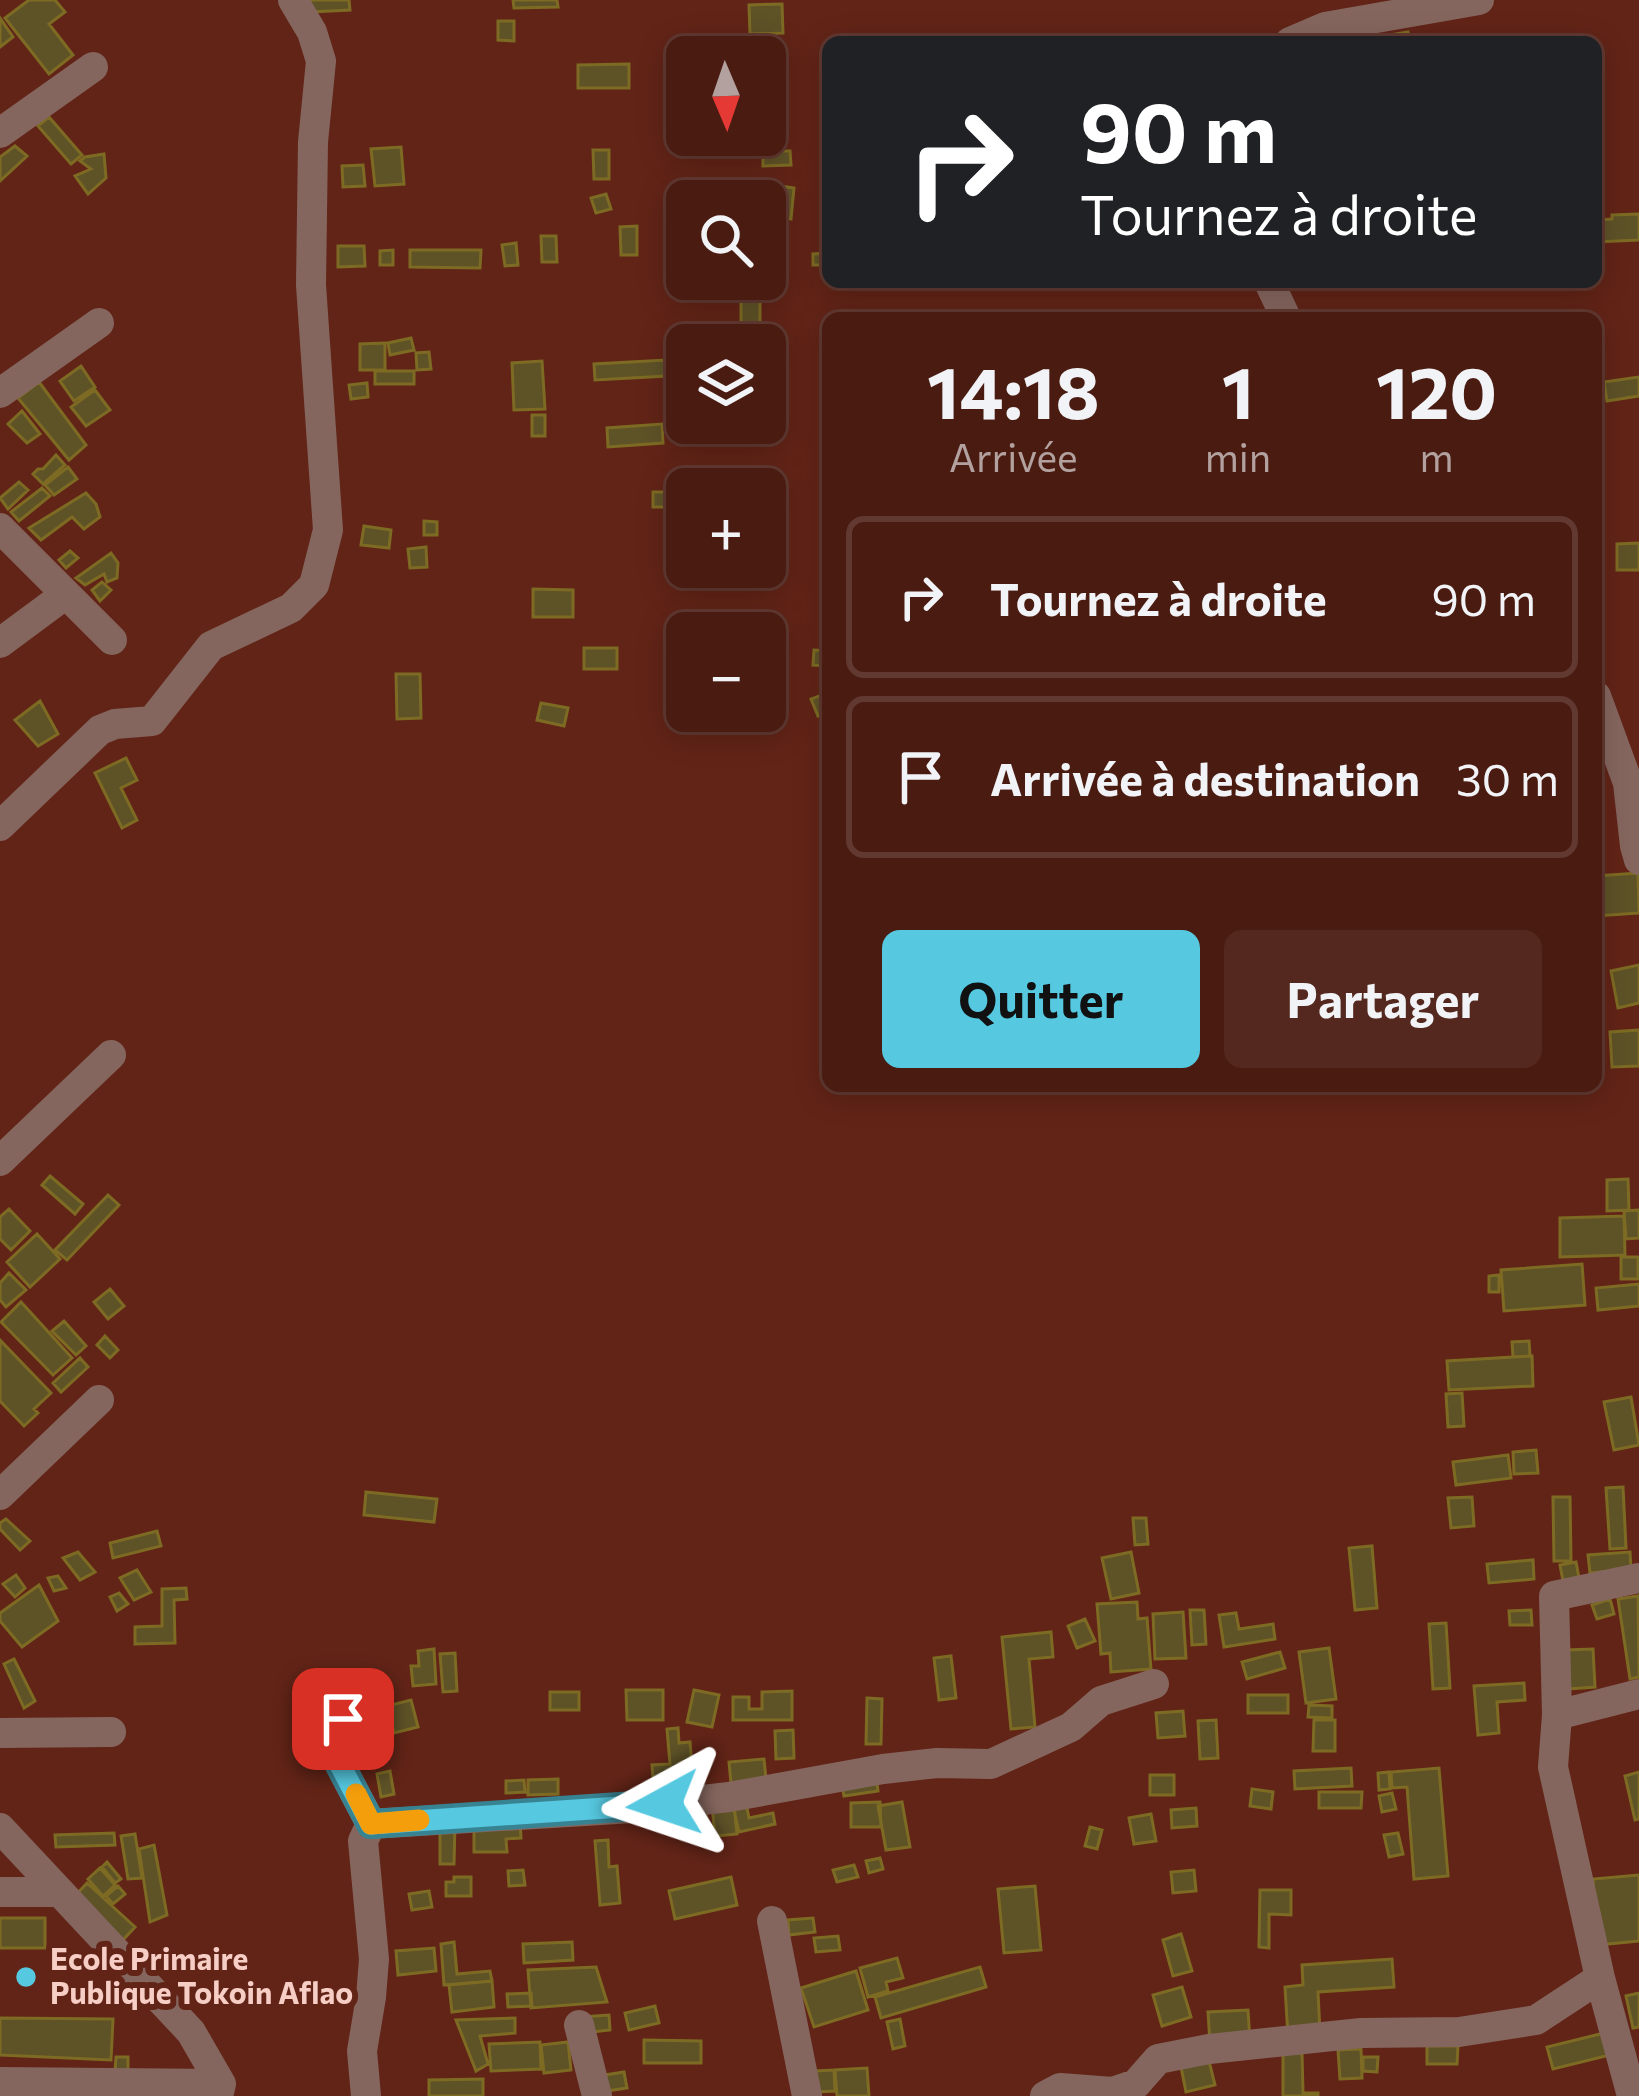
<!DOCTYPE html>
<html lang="fr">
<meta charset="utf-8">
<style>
body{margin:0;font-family:Commissioner,sans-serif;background:#54281f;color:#f1f3f6;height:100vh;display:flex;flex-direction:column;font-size:45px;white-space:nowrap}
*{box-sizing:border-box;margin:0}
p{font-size:39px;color:#b2a19f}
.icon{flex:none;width:66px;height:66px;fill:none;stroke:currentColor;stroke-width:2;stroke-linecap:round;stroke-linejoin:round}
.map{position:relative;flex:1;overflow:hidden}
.side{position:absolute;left:822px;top:312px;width:780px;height:780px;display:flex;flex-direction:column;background:#4a1b11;border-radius:18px;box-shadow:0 6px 30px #0003,0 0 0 3px #613931}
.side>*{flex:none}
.top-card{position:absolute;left:822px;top:36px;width:780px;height:252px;border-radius:18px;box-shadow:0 6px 30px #0003,0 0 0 3px #613931;background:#202124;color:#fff;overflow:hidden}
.needle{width:78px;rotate:178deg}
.tools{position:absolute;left:666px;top:36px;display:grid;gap:24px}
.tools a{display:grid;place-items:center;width:120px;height:120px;border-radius:18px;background:#4a1b11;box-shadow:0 6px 30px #0003,0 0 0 3px #613931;font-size:60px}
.pin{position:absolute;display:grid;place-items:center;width:102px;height:102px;color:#fff;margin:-51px;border-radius:24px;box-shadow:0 6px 18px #0006}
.me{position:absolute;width:132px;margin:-66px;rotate:265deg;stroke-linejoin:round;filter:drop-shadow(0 0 9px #0008)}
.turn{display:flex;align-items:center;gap:42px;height:252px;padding:0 60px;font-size:54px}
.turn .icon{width:156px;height:156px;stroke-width:2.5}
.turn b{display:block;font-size:84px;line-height:102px}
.eta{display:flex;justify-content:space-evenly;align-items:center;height:204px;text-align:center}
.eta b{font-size:72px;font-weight:700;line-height:84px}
.action{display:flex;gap:24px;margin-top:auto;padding:24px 60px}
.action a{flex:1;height:138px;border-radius:18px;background:#56c9e1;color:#111;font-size:48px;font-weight:700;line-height:138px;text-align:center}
.action a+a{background:#54281f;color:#f1f3f6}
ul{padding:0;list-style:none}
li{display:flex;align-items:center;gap:36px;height:162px;margin:0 24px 18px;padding:0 36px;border:6px solid #613931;border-radius:18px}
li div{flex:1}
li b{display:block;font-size:45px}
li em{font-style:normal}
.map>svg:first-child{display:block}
.building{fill:#5e5227;stroke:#7e6b23;stroke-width:3}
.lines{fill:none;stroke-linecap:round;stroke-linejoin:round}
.minor{stroke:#85665e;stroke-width:30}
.route-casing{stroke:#388392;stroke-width:30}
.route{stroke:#56c9e1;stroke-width:21}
.slow{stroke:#f59e0b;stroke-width:21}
.poi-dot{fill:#56c9e1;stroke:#622417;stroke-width:4.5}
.labels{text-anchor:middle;stroke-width:12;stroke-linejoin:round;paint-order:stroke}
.poi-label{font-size:30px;font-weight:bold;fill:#f6cec5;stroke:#622417;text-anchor:start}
</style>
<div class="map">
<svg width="1639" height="2096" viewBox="0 0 1639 2096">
<rect width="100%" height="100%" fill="#622417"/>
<!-- building -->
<path class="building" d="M29,0H55L65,12L49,24L73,55L49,74L5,18Z
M310,0H349L350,10L311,12Z
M513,0H557L558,7L514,8Z
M782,4L783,33L750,34L749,5Z
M0,18L13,37L0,47Z
M498,21H514V41L498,40Z
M1408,32L1410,42H1392L1390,35Z
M629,64V88H578V65Z
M49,117L82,155L71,164L38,126Z
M15,146L27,156L0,181V157Z
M401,147L404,184L375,186L371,149Z
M593,150H609V179H594Z
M763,151H790L791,165L763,166Z
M104,154L106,178L88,194L75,176L91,169L80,161L85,157Z
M363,165L365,186L343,187L342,166Z
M780,186L794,188L791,219L776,218Z
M606,194L611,209L596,213L591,198Z
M823,211H828V248H824Z
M1639,214V240L1596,242V220L1612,219V215Z
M637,226V255H621L620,227Z
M541,236H556L557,262H542Z
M516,243L518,265L505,266L502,245Z
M338,246H364L365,266L338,267Z
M393,250V265H380V251Z
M410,250H481L480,268L410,267Z
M828,253V265H813V254Z
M741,281H760V342H741Z
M411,338L414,350L390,355L388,343Z
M385,343V370H360V344Z
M429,352L431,369L417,370L416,353Z
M666,360L667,376L595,380L594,364Z
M542,361L545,409L514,410L512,363Z
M81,366L95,387L74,401L60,381Z
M375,371H414V384H375Z
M1639,377V396L1607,401L1604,382Z
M39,382L86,445L69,460L18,398Z
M367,383L368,397L351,399L349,385Z
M95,390L110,410L86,426L71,407Z
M22,411L40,434L27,443L8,424Z
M532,415H545V436H532Z
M662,424L663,443L608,447L607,428Z
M56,455L65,465L43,484L33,474L38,469H43Z
M68,467L77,479L54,495L45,485Z
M19,482L28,490L8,509L0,498Z
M702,485V489H687V519L680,520L678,486Z
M42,488L50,496L19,521L11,512Z
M653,492H670V507H653Z
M86,493L96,504L100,517L84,529L72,517L41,540L29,528Z
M424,521L437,522V535H424Z
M364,526L391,530L389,548L361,545Z
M1639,543V570H1617V544Z
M426,547L427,567L410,568L408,549Z
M70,551L78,558L66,568L59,560Z
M111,553L118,563L117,578L107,582L104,574L85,585L76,578Z
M102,582L111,590L100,601L92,590Z
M533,589L573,590V617H533Z
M584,648H617V669H584Z
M814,650L828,651V666L813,665Z
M396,674H420L421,718L397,719Z
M827,693L828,712L818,716L811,699Z
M40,701L58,734L38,746L15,720Z
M541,703L568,708L564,726L537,720Z
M126,758L137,780L121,788L137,820L122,828L95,773Z
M1638,873L1639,913L1596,916V876Z
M1639,965V1003L1618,1008L1611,971Z
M1639,1030V1066L1612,1067L1610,1032Z
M50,1176L83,1204L75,1214L42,1185Z
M1628,1179L1629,1210L1607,1211V1180Z
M108,1195L119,1205L67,1260L55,1250Z
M9,1209L30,1231L11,1250L0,1239V1217Z
M1639,1210V1238L1626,1239L1624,1211Z
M1624,1216L1625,1255L1560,1257V1218Z
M37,1234L60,1259L30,1287L7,1262Z
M1621,1257H1638V1279H1621Z
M1582,1264L1585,1305L1504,1311L1501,1270Z
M9,1273L26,1290L6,1307L0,1300V1283Z
M1499,1275V1292H1489V1276Z
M1639,1284V1306L1598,1310L1596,1288Z
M110,1289L124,1306L108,1319L94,1302Z
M21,1302L72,1358L53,1375L1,1322Z
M64,1321L86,1346L76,1355L52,1331Z
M105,1336L118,1350L110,1358L97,1345Z
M0,1340L51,1393L34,1409L38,1413L24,1426L0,1401Z
M1529,1341L1530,1356L1513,1357L1512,1342Z
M1532,1356L1533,1386L1449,1390L1447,1361Z
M80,1358L88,1367L61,1392L53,1383Z
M1462,1393L1464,1426L1448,1427L1446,1394Z
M1631,1397L1639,1445L1614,1450L1604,1402Z
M1536,1450L1538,1473L1514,1474L1513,1452Z
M1508,1455L1511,1478L1456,1485L1453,1462Z
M1623,1487L1626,1548L1610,1549L1606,1488Z
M366,1492L437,1499L434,1522L364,1515Z
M1472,1497L1474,1526L1451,1528L1448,1498Z
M1553,1497H1570L1571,1561H1554Z
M1133,1518H1146L1148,1544L1135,1545Z
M6,1519L30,1541L20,1550L0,1529V1523Z
M157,1531L161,1546L113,1558L110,1543Z
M1372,1546L1377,1608L1355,1610L1349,1548Z
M78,1552L95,1572L80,1580L63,1558Z
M1131,1552L1139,1593L1111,1599L1102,1558Z
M1630,1552L1631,1569L1590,1573L1588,1555Z
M1533,1560L1534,1579L1489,1583L1487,1564Z
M1576,1562L1579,1578L1563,1581L1560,1565Z
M137,1570L151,1592L134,1600L120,1578Z
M16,1575L25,1588L15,1597L3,1584Z
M58,1576L66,1588L54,1591L48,1578Z
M39,1585L58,1621L22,1647L0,1621V1613Z
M186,1588L187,1599L174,1600L175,1643L135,1644V1627L162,1626V1589Z
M119,1593L128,1604L117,1611L110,1597Z
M1638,1596L1639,1677L1630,1679L1618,1599Z
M1610,1599L1614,1614L1597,1619L1592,1605Z
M1137,1602L1138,1619L1147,1618L1151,1669L1111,1672L1110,1653L1101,1654L1097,1604Z
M1190,1610H1204L1206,1644L1192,1645Z
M1531,1610L1532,1625H1510L1509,1611Z
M1183,1612L1186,1658L1155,1659L1153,1614Z
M1236,1613L1239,1629L1273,1624L1275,1639L1224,1647L1219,1615Z
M1085,1619L1095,1641L1077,1648L1068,1626Z
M1446,1623L1450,1688L1433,1689L1429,1624Z
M1051,1632L1053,1657L1029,1659L1035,1727L1011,1729L1002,1637Z
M1329,1648L1336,1699L1306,1703L1299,1652Z
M434,1649L436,1684L413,1686L411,1666H419L418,1651Z
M1593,1649L1595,1687L1569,1689L1566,1650Z
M1280,1652L1285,1668L1247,1679L1242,1662Z
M455,1653L457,1691L443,1692L440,1654Z
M951,1656L956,1698L939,1700L934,1658Z
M14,1659L35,1701L24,1708L4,1664Z
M1524,1683L1525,1700L1497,1702L1499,1733L1478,1735L1474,1686Z
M626,1690H663V1720H627Z
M694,1690L719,1695L712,1727L687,1722Z
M792,1691V1720H733V1697H749V1709H762V1692Z
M550,1692H579V1710H550Z
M1248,1695H1288V1713H1248Z
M867,1698L882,1699L881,1744H866Z
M411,1700L418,1727L394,1733L387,1706Z
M1309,1705L1332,1706V1718L1308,1717Z
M1183,1711L1185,1736L1158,1738L1156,1713Z
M1216,1720L1218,1758L1200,1759L1198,1721Z
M1314,1720H1335V1751H1313Z
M678,1728L679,1743L690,1742L694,1789L654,1792L652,1765L670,1764L667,1729Z
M793,1730L794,1758L776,1759L775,1731Z
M764,1759L766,1779L731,1783L729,1762Z
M1351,1768L1352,1786L1295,1789L1294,1771Z
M1439,1768L1448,1876L1414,1879L1407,1787L1392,1788L1391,1772Z
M390,1771L394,1794L381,1797L377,1774Z
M1389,1772L1390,1789L1379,1790L1378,1773Z
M1639,1772V1819L1635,1820L1625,1776Z
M876,1775L878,1791L844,1796L841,1780Z
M1150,1775H1174V1795H1150Z
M558,1779V1794L528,1795V1780Z
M524,1780L525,1792L506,1793V1781Z
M1252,1789L1273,1792L1271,1809L1250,1806Z
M1319,1792H1362L1361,1808H1319Z
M1392,1793L1396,1809L1382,1812L1379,1796Z
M880,1802L881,1827H851V1803Z
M902,1802L910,1847L886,1850L878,1806Z
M746,1803L749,1818L773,1813L775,1824L739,1832L733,1806Z
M734,1804L737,1834L715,1836L712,1806Z
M1196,1808L1197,1826L1172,1828L1171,1810Z
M705,1809L709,1830L680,1836L676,1815Z
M1151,1814L1156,1841L1134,1844L1129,1818Z
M440,1822L455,1823L454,1864H440Z
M520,1822L521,1838L506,1839L507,1852H474V1823Z
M1090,1827L1102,1830L1097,1849L1085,1846Z
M114,1833L115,1845L56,1847L55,1835Z
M1398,1833L1403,1854L1389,1857L1384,1835Z
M135,1834L142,1878L128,1879L121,1836Z
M608,1840L609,1867L617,1866L620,1903L600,1905L595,1841Z
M154,1845L167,1915L150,1922L139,1849Z
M880,1858L883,1869L869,1873L866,1861Z
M107,1862L121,1879L115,1883L102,1867Z
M854,1865L858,1877L837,1882L833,1870Z
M100,1868L115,1885L103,1896L88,1879Z
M523,1870L525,1885L509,1886L508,1871Z
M1194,1870L1196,1891L1173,1893L1171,1872Z
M1639,1875V1941L1597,1945L1593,1879Z
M454,1877H471V1896H446V1882H454Z
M731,1877L737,1905L675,1919L669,1891Z
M87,1883L135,1927L122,1941L74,1897Z
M118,1886L125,1894L113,1904L106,1896Z
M1035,1886L1041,1950L1004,1953L998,1889Z
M1260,1890H1291V1915L1269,1914V1948L1259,1947Z
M429,1891L432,1907L412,1910L409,1894Z
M0,1918H45V1948H0Z
M813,1918L815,1932L789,1935L788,1920Z
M1181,1934L1192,1971L1173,1976L1163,1940Z
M838,1936L840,1950L816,1952L814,1938Z
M454,1942L457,1974L490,1971L492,1981L444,1985L441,1944Z
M572,1942L573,1960L524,1963L523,1944Z
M434,1948L436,1971L398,1975L396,1951Z
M897,1958L903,1978L886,1982L888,1991L868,1997L860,1968Z
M1392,1959L1394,1987L1318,1992L1320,2033L1288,2036L1285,1987L1303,1985L1302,1965Z
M596,1967L607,2002L531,2008L528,1970Z
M980,1967L986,1987L881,2018L875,1997Z
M856,1971L868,2010L814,2027L801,1988Z
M492,1981L494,2007L452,2012L449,1985Z
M1182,1987L1191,2017L1162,2026L1153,1995Z
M531,1993L532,2006L508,2007L507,1994Z
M1639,1993V2027L1633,2028L1626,1996Z
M655,2006L659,2023L629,2030L625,2013Z
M1248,2010L1250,2041L1210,2043L1208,2012Z
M609,2015L610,2030L583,2033L582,2017Z
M0,2018L113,2019L111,2060L0,2055Z
M515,2018V2033L480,2036L488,2064L476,2071L456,2020Z
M900,2019L905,2046L893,2049L887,2022Z
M1604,2033L1610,2055L1553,2069L1547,2047Z
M644,2040L701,2041V2063H644Z
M540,2042L541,2069L491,2071L489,2044Z
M568,2042L571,2070L544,2073L541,2045Z
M1427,2046H1458L1457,2064H1427Z
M1361,2049L1362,2078L1340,2079L1338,2050Z
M1302,2053L1303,2093H1318V2096H1283V2054Z
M116,2057H128V2072L115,2071Z
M1363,2057H1378L1377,2072L1363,2071Z
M1209,2061L1215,2085L1186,2092L1181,2067Z
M867,2068L869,2096H837L835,2070Z
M834,2070L835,2091L816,2092L815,2071Z
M624,2072L627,2088L600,2092L598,2076Z
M483,2079V2096H429V2080Z"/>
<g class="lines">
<!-- minor -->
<path class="minor" d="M1290,42L1325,27L1479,0
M0,133L93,67
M1269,282L1286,318
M0,393L99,323
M0,528L112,640
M0,643L66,594
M1596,696L1628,783L1635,846L1639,860
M0,826L100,730L115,724L152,721L211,646L291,608L314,585L328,530L311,285L313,142L321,61L312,32L293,0
M0,1161L111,1055
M0,1495L99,1400
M1557,1715L1554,1596L1639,1578
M343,1719L339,1763L371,1824
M0,1733L111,1732
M0,1828L191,2032L221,2084L218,2096
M0,1892H59
M772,1921L807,2096
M579,2025L597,2096
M0,2082L221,2084
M366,2096L362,2051L371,1997L374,1959L363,1841L371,1824L633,1808L729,1797L883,1769L937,1763L991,1764L1071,1727L1101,1701L1154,1684
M1045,2096L1060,2088L1113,2092L1136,2084L1158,2059L1209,2049L1361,2033L1459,2032L1536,2020L1600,1978
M1632,2096L1600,1978L1553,1767L1557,1715L1639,1694"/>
</g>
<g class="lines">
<defs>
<path id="route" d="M343,1719L339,1763L371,1824L664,1804"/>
</defs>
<!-- route casing -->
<use href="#route" class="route-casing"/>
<!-- route -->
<use href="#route" class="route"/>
<!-- slow -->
<path class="slow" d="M356,1794L371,1824L419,1820"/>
</g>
<!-- markers -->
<circle class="poi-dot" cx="26" cy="1977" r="12"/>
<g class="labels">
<!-- poi labels -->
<g class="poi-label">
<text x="50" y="1970">Ecole Primaire<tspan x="50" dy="34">Publique Tokoin Aflao</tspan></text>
</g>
</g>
</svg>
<div class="tools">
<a><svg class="needle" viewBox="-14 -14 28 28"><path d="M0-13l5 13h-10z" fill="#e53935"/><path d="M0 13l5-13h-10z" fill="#b2a19f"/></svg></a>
<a><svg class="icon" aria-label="search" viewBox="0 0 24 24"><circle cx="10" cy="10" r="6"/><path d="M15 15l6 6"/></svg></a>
<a><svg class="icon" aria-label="layers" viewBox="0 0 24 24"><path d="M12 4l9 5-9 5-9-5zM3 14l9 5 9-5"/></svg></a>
<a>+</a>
<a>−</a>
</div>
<div class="pin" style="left:343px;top:1719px;background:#d93025"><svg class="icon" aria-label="arrive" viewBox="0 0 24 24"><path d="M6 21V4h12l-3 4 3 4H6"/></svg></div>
<svg class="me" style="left:664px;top:1804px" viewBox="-20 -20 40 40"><path d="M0-17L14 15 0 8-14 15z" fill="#56c9e1" stroke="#fff" stroke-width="4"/></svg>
<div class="top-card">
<div class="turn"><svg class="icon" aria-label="right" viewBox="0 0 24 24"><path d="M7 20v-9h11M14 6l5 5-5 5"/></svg><div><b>90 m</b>Tournez à droite</div></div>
</div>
<section class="side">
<div class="eta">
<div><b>14:18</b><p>Arrivée</p></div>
<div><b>1</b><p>min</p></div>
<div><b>120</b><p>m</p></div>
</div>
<ul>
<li><svg class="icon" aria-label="right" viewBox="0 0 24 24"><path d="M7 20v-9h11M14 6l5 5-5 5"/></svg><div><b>Tournez à droite</b></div><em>90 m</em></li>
<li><svg class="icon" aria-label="arrive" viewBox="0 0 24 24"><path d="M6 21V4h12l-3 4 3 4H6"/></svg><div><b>Arrivée à destination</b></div><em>30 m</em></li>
</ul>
<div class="action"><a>Quitter</a><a>Partager</a></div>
</section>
</div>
